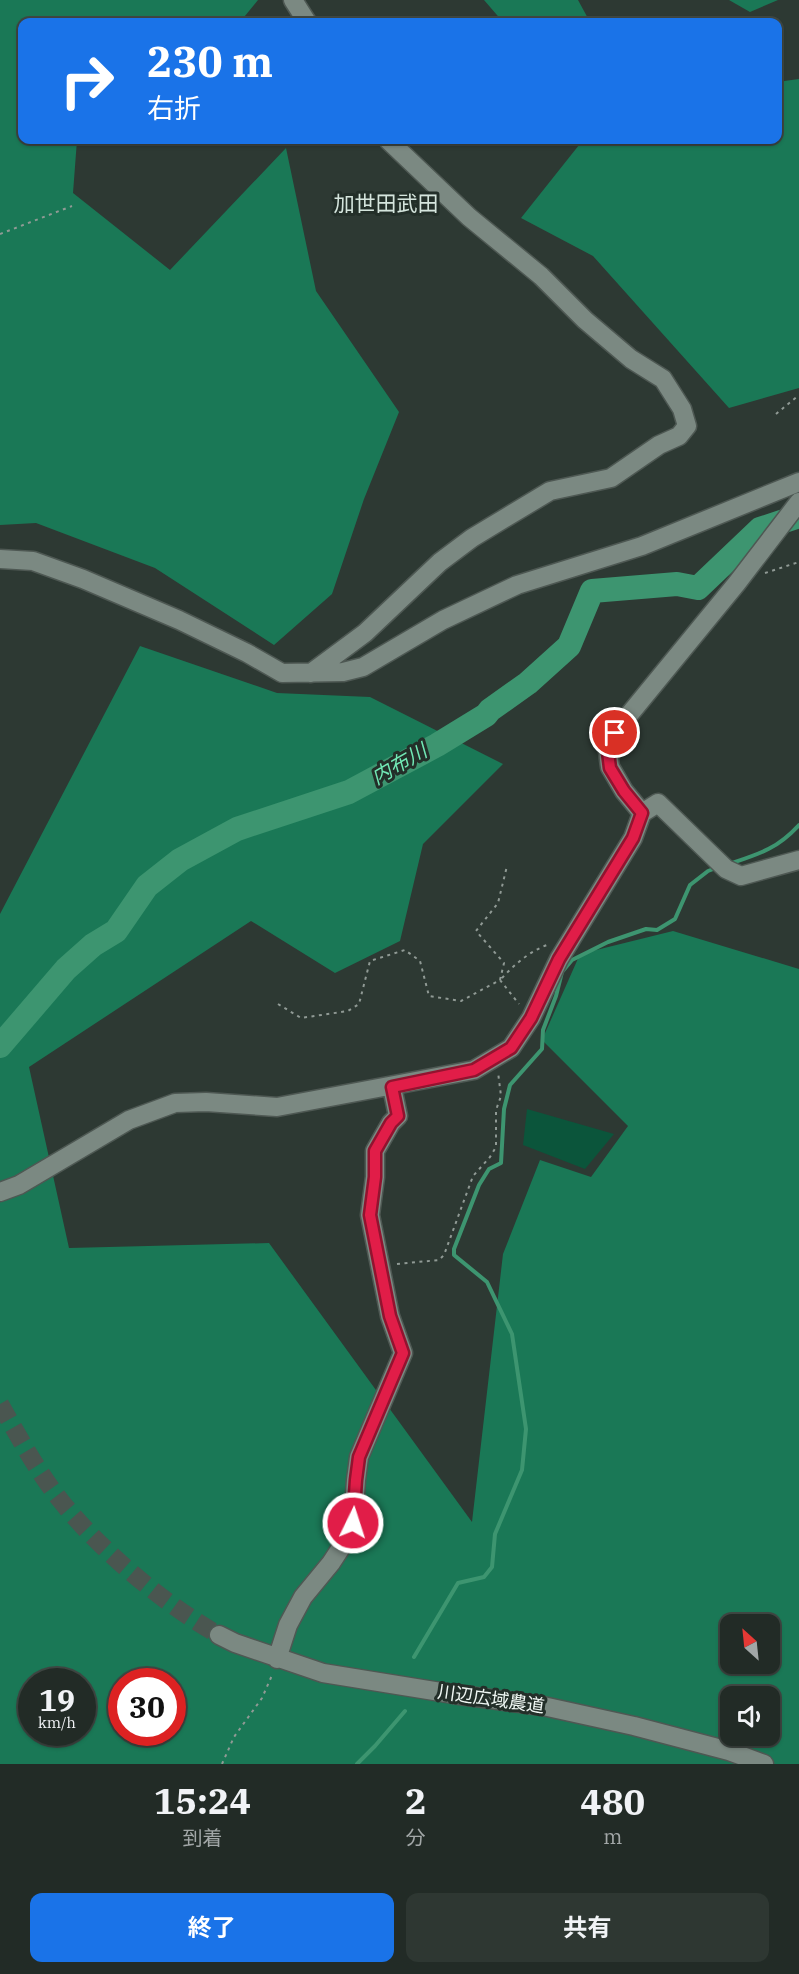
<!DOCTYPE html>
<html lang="ja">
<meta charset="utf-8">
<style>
body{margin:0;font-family:"IBM Plex Serif","Noto Sans JP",serif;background:#2e3732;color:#f1f3f6;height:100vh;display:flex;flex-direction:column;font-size:22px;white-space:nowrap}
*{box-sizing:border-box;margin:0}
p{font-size:20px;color:#a2a7a7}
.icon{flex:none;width:33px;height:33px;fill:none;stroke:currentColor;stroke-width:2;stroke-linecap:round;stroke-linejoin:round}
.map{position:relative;height:1764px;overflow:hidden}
.details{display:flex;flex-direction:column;background:#222b26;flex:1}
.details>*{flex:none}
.banner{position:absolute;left:18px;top:18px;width:764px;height:126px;border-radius:12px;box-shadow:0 2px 4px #0004,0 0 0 2px #3f4743;background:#1a73e8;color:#fff;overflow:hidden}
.needle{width:39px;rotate:333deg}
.controls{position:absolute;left:720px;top:1614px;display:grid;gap:12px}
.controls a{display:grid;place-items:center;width:60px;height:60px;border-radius:12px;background:#222b26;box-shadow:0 2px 4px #0004,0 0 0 2px #3f4743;font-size:30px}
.speed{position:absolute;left:18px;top:1668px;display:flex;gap:12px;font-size:30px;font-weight:700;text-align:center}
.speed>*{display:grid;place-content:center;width:78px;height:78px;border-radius:50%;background:#222b26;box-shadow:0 2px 4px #0004,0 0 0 2px #3f4743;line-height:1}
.speed small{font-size:15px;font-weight:400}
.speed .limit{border:9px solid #d22;background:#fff;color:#111}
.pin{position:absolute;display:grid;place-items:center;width:51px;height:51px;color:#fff;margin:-26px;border:3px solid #fff;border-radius:50%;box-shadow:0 2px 6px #0007}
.me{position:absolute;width:66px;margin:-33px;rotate:4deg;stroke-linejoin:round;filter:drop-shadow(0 0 4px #0008)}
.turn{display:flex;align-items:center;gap:21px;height:126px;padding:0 30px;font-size:27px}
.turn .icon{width:78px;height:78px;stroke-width:2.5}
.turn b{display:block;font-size:42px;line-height:51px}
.eta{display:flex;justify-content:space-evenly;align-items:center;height:102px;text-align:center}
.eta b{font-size:36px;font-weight:700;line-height:42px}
.cta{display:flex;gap:12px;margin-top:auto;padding:12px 30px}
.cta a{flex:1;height:69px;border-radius:12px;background:#1a73e8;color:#fff;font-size:24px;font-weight:700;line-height:69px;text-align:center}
.cta a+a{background:#2e3732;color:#f1f3f6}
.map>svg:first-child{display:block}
.green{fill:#0b553b}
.forest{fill:#1a7856;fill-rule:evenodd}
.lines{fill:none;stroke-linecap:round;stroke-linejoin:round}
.stream{stroke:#3d9570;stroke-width:4}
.river{stroke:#3d9570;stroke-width:24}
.minor-tunnel{stroke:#4a5650;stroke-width:18;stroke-dasharray:18 9;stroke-linecap:butt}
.minor-casing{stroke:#4e5853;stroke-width:21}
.path{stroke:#909a95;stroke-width:2;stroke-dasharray:3 4.5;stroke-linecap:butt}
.minor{stroke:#7b8982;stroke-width:18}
.route-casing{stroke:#92132f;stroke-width:15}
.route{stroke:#e11d48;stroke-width:10}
.labels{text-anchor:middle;stroke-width:6;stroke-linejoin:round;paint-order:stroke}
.street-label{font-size:18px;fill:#eff7f3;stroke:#232f29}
.water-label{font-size:20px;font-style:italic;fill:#71e8b5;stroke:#232f29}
.quarter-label{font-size:21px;fill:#d5e5dd;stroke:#232f29}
</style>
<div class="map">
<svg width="799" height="1764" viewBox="0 0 799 1764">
<rect width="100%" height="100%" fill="#2d3933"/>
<!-- green -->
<path class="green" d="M527,1109L614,1134L585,1169L523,1145Z"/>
<!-- forest -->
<path class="forest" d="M0,0H258L240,22H22V140H77L73,193L170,270L286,148L316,291L399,412L364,499L332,594L274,645L155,568L36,523L0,525Z
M484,0H578L590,22H503Z
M729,0H778L750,12Z
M799,79V388L729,408L593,256L521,218L583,140H777V82Z
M140,646L277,693L370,697L503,764L423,844L400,941L335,973L251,921L29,1067L69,1248L269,1243L472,1522L503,1254L540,1160L591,1177L628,1126L542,1040L580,954L673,931L799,969V1764H0V914ZM730,1624H770V1664H730ZM32,1682H82V1732H32ZM122,1682H172V1732H122ZM730,1696H770V1736H730Z"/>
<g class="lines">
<!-- stream -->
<path class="stream" d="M729,864C759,854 777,849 799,825
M414,1657L458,1583L484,1577L492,1567L495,1534L522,1470L526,1429L512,1334L487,1282L454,1255V1249L479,1185L489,1169L501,1163L504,1109L510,1085L542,1049L543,1030L556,996L562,972L572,960L608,942L646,929L657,930L675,919L690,885L708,871L716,868
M357,1764L375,1746L405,1711"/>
<!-- river -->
<path class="river" d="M0,1046L66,969L93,945L116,931L147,886L180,860L237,829L349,792L437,745L486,715L490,710L528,683L569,646L592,591L677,584L698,588L760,529L799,516"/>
<!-- minor-tunnel -->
<path class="minor-tunnel" d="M0,1404C19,1437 37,1471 61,1501C100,1550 165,1605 219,1635"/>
<defs>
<path id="minor" d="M293,0L307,22
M0,559L33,561L83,579L179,620L247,653L282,673L343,672L363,667L443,620L517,585L642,546L799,482
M311,673L365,633L440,562L472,538L550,491L611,478L659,445L679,436L687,426L682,409L663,379L631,359L585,320L541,276L469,217L388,140
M642,813L624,791L610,767L607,744L624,721L737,583L799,502
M0,1192L19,1185L129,1120L175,1103L206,1102L277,1107L474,1070L511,1048L531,1018L559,959L633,838L642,813L658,803L726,869L741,876L799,860
M219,1635L235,1643L323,1673L453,1694L543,1706L634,1726L729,1751L764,1764
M277,1659L288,1625L303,1597L331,1563L346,1540L353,1523L356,1480L359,1457L403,1353L390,1316L370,1215L375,1177V1151L391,1123L398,1116L392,1087"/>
</defs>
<!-- minor casing -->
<use href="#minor" class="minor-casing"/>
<!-- path -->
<path class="path" d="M0,234L72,206
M776,414L799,395
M765,573L799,562
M502,978C515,964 531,950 550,944
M500,980L504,963L476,931L498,903L507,866
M278,1004L301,1018L348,1011L359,1004L370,961L405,950L420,961L429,996L461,1001L500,980L519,1004
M397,1264L439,1260L444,1255L473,1176L490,1157L496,1147V1110L501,1096L498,1072
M222,1764L234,1737L262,1698L273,1673"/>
<!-- minor -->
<use href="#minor" class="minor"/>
</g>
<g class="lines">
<defs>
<path id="route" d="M353,1523L356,1480L359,1457L403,1353L390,1316L370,1215L375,1177V1151L391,1123L398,1116L392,1087L474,1070L511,1048L531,1018L559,959L633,838L642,813L624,791L610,768L607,744L615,733"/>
</defs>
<!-- route casing -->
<use href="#route" class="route-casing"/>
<!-- route -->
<use href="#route" class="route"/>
</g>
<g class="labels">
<!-- street labels -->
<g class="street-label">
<text transform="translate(491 1699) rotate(8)" y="6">川辺広域農道</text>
</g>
<!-- water labels -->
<g class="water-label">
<text transform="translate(399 764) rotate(-30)" y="7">内布川</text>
</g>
<!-- quarter labels -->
<g class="quarter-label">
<text x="386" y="211">加世田武田</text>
</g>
</g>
</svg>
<div class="controls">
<a><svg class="needle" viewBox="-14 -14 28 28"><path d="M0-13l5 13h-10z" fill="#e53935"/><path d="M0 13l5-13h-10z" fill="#a2a7a7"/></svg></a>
<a><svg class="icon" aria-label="sound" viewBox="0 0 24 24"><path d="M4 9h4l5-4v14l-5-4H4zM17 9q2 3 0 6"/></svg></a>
</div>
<div class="speed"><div>19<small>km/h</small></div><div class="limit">30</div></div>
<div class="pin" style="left:615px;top:733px;background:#d93025"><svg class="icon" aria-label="arrive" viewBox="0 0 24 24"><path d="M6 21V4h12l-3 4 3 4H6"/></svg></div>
<svg class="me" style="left:353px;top:1523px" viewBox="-20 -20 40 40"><circle r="17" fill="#e11d48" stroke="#fff" stroke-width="3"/><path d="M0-11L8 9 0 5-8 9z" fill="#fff"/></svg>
<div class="banner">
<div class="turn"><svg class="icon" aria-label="right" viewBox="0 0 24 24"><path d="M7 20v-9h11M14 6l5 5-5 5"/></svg><div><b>230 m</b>右折</div></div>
</div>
</div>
<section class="details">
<div class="eta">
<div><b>15:24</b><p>到着</p></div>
<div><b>2</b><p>分</p></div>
<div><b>480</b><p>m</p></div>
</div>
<div class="cta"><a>終了</a><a>共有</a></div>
</section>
